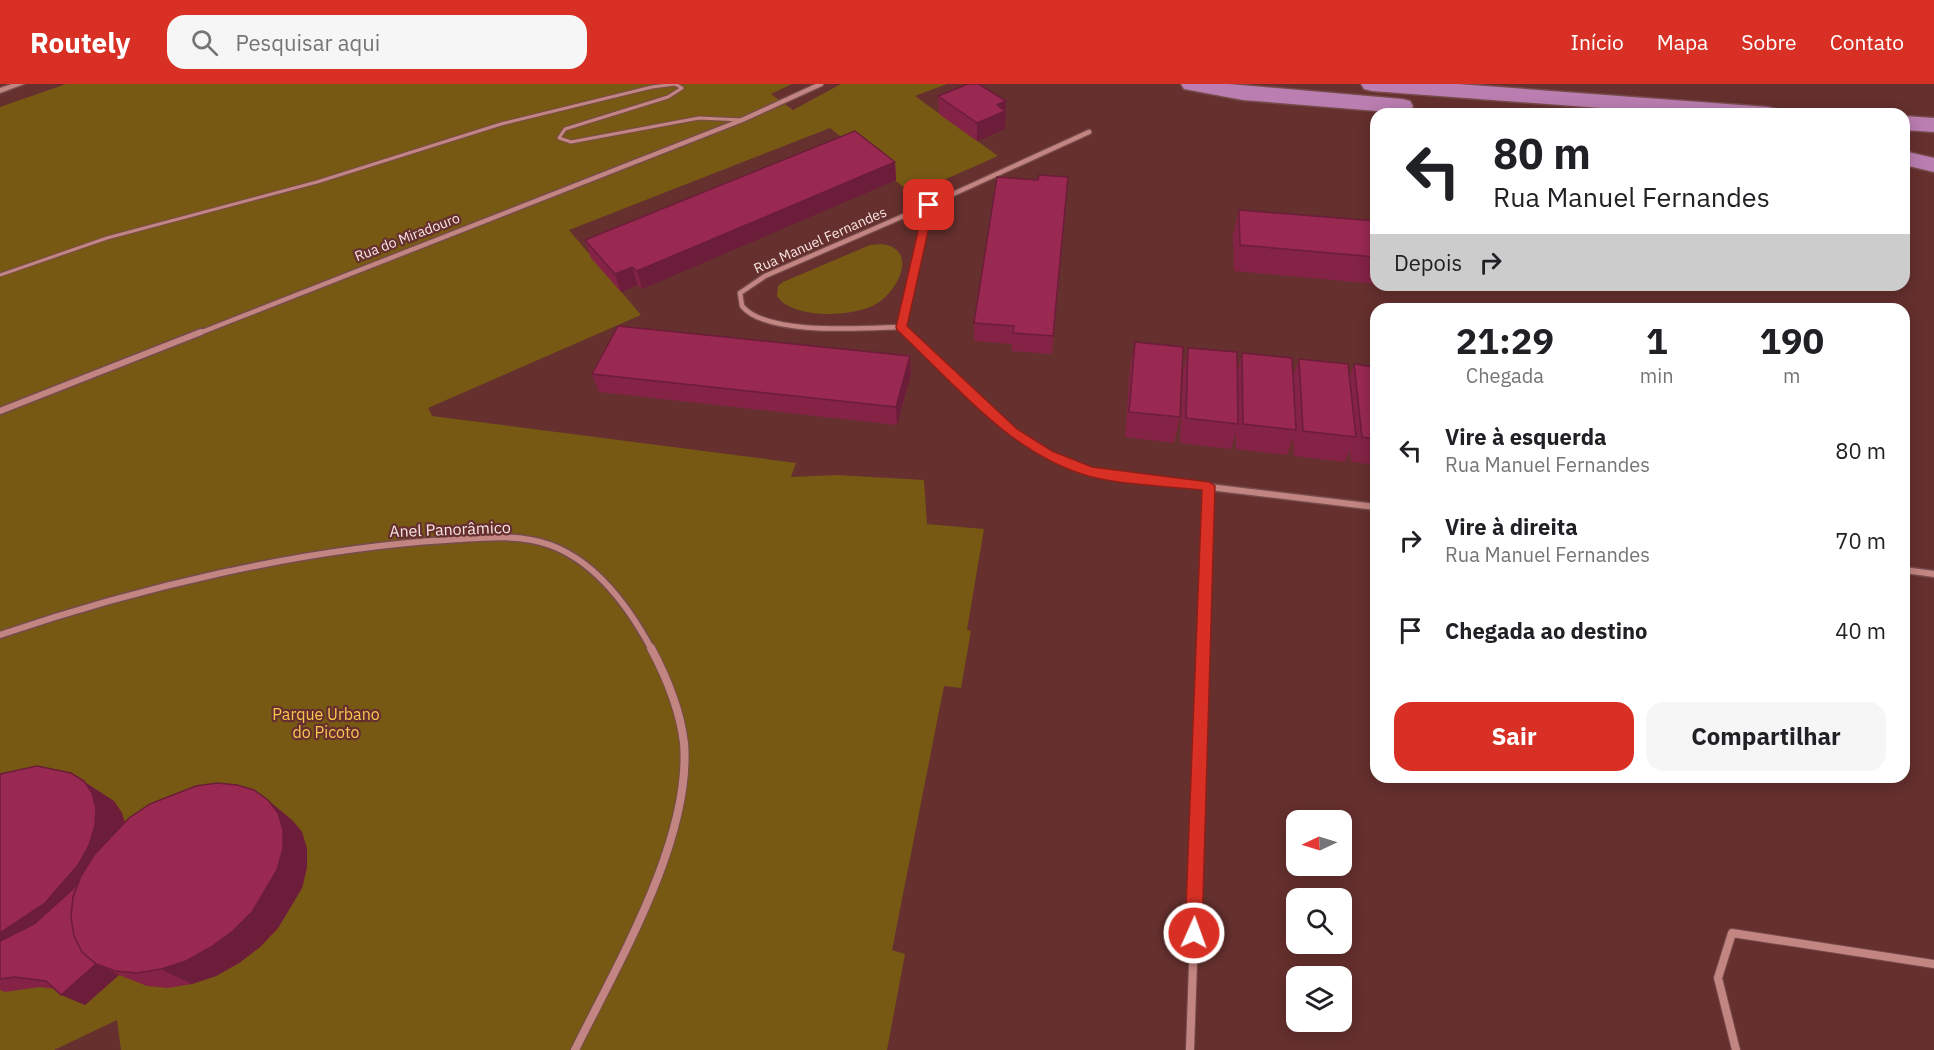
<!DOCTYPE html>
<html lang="pt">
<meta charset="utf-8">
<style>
body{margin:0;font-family:"IBM Plex Sans",sans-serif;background:#f6f6f6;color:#202124;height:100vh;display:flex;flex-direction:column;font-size:22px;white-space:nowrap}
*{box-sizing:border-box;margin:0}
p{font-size:20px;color:#757577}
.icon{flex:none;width:33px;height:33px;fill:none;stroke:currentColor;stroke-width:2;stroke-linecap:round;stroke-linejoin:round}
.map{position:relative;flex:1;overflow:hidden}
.side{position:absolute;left:1370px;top:219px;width:540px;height:480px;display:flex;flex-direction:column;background:#fff;border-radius:18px;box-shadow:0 3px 15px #0003}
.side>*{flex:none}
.guide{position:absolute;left:1370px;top:24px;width:540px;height:183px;border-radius:18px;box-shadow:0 3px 15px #0003;background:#fff;color:#202124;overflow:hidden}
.needle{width:39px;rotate:266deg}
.fabs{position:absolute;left:1286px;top:726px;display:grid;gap:12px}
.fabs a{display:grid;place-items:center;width:66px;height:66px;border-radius:12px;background:#fff;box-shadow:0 3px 15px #0003;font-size:30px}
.pin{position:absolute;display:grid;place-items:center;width:51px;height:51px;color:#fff;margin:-26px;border-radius:12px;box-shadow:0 3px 9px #0006}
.me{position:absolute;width:66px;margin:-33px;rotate:2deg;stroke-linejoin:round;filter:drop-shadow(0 0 4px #0008)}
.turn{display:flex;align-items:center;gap:21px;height:126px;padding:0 24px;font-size:27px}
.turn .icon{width:78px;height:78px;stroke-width:2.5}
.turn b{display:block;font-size:42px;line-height:51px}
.then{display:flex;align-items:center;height:57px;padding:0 24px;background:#0003;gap:12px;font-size:22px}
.eta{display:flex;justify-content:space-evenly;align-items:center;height:102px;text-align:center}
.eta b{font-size:36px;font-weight:800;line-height:42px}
.cta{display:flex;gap:12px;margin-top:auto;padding:12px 24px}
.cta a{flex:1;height:69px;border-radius:18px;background:#d93025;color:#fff;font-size:24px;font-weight:800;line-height:69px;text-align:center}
.cta a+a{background:#f6f6f6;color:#202124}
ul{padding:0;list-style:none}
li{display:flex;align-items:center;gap:18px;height:90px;padding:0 24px}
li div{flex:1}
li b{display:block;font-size:22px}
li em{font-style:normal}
header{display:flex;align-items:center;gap:36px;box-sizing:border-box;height:84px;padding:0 30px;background:#d93025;color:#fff}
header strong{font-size:28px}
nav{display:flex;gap:33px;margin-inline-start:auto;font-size:21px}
.search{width:420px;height:54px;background:#f6f6f6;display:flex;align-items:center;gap:15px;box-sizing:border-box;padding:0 21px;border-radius:18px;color:#757577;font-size:22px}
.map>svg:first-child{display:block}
.green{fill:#775914}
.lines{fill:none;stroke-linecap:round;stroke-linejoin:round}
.service-casing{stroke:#764b4b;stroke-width:5}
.minor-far2-casing{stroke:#764b4b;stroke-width:7}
.minor-far1-casing{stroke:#764b4b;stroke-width:9}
.minor-casing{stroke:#764b4b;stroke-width:10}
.secondary-casing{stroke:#764b4b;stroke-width:3}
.trunk-casing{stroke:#764b4b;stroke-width:3}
.service{stroke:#c38581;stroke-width:3}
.minor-far2{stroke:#c38581;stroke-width:4.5}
.minor-far1{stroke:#c38581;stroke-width:6}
.minor{stroke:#c38581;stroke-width:8}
.secondary{fill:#c38581;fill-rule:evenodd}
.trunk{fill:#ba7eb0;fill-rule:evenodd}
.wall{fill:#842346}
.shaded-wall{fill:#6b1d39}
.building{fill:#992951;stroke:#6b1d39;stroke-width:1.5}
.route{fill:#d93025;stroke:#8d1f18;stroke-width:1.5}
.labels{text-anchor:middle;stroke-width:4.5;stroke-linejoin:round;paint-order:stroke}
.far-street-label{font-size:14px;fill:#fae5e4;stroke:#65302e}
.street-label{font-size:16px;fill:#fae5e4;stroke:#65302e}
.park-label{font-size:16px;fill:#fac450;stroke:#65302e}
</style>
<header>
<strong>Routely</strong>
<div class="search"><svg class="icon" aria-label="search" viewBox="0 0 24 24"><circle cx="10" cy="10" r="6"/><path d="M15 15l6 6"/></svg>Pesquisar aqui</div>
<nav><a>Início</a><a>Mapa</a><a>Sobre</a><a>Contato</a></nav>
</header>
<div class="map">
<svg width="1934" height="966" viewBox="0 0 1934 966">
<rect width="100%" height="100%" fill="#65302e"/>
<!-- green -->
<path class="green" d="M66,0H792L771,10L793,26L841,0H947L915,12L998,72L912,110L830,44L569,146L641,231L428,324L432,332L796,379L791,393L836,391L924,396L927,440L984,445L967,546L971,547L961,604L944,602L892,866L905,870L887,966H121L117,936L54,966H0V23Z
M882,160C919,165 898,208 876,220C854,233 793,236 777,212L778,202L783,198L870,161Z"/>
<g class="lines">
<defs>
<path id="service" d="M0,191L107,154L317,98L501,40L652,3L675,0L682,4L668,13L565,45L559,54L571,58L699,34L742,36"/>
<path id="minor-far2" d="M929,121L1089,48
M929,121L901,243C865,244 766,252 742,222L740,209L765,192Z
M901,243L908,250
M197,250L742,36L821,0"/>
<path id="minor-far1" d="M906,248C959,298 1018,371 1091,388C1129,397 1170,398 1209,403
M0,327L201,248
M1904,486L1934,490
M0,551C137,504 301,465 446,456C480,454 518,449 550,461C597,478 629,523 652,566
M1204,566L1209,403L1376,423"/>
<path id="minor" d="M575,966C617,881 692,755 684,659C680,625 667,594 651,564
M1190,966L1204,564
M1736,966L1718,894L1732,849L1934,880"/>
<path id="secondary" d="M12,0H24L0,9V4Z"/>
<path id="trunk" d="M1181,0H1229L1402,15L1410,17L1413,22L1410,27L1402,29L1243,16L1184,5Z
M1361,0H1458L1768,23L1776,25L1779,30H1680L1372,7L1364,5Z
M1904,32L1934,34V48L1904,46Z
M1904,67L1934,74V88L1904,81Z"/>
</defs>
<!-- service casing -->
<use href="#service" class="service-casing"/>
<!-- minor-far2 casing -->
<use href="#minor-far2" class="minor-far2-casing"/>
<!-- minor-far1 casing -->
<use href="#minor-far1" class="minor-far1-casing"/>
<!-- minor casing -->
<use href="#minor" class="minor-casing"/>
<!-- secondary casing -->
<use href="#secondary" class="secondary-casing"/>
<!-- trunk casing -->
<use href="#trunk" class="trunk-casing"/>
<!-- service -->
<use href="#service" class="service"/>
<!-- minor-far2 -->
<use href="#minor-far2" class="minor-far2"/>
<!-- minor-far1 -->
<use href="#minor-far1" class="minor-far1"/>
<!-- minor -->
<use href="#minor" class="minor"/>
<!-- secondary -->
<use href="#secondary" class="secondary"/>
<!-- trunk -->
<use href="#trunk" class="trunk"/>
</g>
<!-- wall -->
<path class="wall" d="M938,12L1006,17L1005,45L977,57L939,30Z
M895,78L896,96L642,205L638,201L621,208L591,174L585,156Z
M1068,93L1052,270L1012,267V260L974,257V239Z
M1239,126L1376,137V200L1234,187L1233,151Z
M1135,258L1180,333L1174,359L1125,353L1130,284Z
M1188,264L1238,287L1242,269L1293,293L1299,275L1350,292L1354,280L1376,283V381L1351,378L1350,367L1345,378L1294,372L1293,354L1287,371L1236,365V348L1231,365L1180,359L1183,289Z
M910,272L911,290L897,341L599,308L592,290Z
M0,690L114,717L122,729L125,739L292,736L302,748L307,765V783L302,804L278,844L260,863L239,879L216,892L192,900L168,904L147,902L119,891L85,921L55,905L40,903L5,908L0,906Z"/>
<!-- shaded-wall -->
<path class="shaded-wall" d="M1006,17L1005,45L977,57V39L997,21Z
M895,78L896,96L642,205L637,187Z
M632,183L638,201L621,208L615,190Z
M910,272L911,290L897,341L896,323Z
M71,689L114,717L122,729L126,744L125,760L120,779L117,785L125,789L113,810L106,830L104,850L107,868L121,887H115L96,880L119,891L85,921L61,911L98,878L84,857L81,838L82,832L79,836L35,865L0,876V849L45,819L78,781L89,761L95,742L96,724L92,709L84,697Z
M268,716L292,736L302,748L307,765V783L302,804L278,844L260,863L239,879L216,892L192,900L161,885Z"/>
<!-- building -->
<path class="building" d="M968,0H979L1006,17L997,21L1005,27L977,39L938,12Z
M855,47L895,78L637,187L632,183L615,190L585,156Z
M1039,91L1068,93L1053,252L1013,249L1014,242L974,239L997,93L1038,96Z
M1239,126L1376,137V173L1240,161Z
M618,242L910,272L896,323L592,290Z
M1135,258L1183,263L1180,333L1129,328Z
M1188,264L1237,268L1238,340L1186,334Z
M1242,269L1292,274L1296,346L1243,340Z
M1299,275L1348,280L1356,353L1303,347Z
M1354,280L1376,283V355L1362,353Z
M37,682L71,689L84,697L92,709L96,724L95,742L89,761L78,781L45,819L0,849V690Z
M217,699L237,701L254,706L268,716L278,729L283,746V765L277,786L252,828L233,847L211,863L186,877L161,885L137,889L115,887L96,880L82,868L74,852L71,833L73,813L81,792L94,771L129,734L150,720L196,702Z
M79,796L73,813L71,833L74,852L82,868L96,880L61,911L46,897L15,893L0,895V857L34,840L73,805Z"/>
<!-- route -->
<path class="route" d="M929,118L934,121L907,242L1017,345L1052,367L1092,383L1209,398L1215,402L1202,849L1200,855L1194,857L1187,855L1185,849L1202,406C1167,402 1121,401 1088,392C1009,369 955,300 897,246L896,243L924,121Z"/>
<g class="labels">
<!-- far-street labels -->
<g class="far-street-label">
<text transform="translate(407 153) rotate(-21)" y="5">Rua do Miradouro</text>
<text transform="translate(820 156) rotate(-24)" y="5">Rua Manuel Fernandes</text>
</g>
<!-- street labels -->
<g class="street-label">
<text transform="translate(450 445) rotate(-2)" y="6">Anel Panorâmico</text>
</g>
<!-- park labels -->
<g class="park-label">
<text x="326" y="636">Parque Urbano<tspan x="326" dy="18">do Picoto</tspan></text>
</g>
</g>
</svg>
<div class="fabs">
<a><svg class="needle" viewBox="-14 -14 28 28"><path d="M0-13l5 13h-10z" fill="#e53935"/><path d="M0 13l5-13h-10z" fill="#757577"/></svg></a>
<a><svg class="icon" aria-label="search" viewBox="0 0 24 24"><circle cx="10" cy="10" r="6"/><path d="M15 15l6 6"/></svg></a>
<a><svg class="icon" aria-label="layers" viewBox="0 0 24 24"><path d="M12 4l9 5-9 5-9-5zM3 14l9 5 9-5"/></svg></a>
</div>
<div class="pin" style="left:929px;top:121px;background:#d93025"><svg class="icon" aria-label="arrive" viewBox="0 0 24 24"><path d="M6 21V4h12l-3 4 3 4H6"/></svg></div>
<svg class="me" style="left:1194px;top:849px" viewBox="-20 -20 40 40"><circle r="17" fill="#d93025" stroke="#fff" stroke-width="3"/><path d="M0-11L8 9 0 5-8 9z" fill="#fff"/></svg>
<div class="guide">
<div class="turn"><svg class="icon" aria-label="left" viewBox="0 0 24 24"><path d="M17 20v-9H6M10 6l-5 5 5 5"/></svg><div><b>80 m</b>Rua Manuel Fernandes</div></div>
<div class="then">Depois<svg class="icon" aria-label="right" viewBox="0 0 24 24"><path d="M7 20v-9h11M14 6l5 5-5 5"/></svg></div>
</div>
<section class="side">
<div class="eta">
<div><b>21:29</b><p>Chegada</p></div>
<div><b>1</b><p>min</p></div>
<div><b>190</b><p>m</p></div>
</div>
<ul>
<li><svg class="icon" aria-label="left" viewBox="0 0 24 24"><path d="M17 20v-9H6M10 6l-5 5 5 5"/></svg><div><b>Vire à esquerda</b><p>Rua Manuel Fernandes</p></div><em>80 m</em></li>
<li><svg class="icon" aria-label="right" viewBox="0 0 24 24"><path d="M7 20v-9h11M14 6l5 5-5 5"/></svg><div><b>Vire à direita</b><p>Rua Manuel Fernandes</p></div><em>70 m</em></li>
<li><svg class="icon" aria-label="arrive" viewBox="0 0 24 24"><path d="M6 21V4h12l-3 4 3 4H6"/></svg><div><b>Chegada ao destino</b></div><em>40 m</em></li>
</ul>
<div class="cta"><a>Sair</a><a>Compartilhar</a></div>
</section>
</div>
